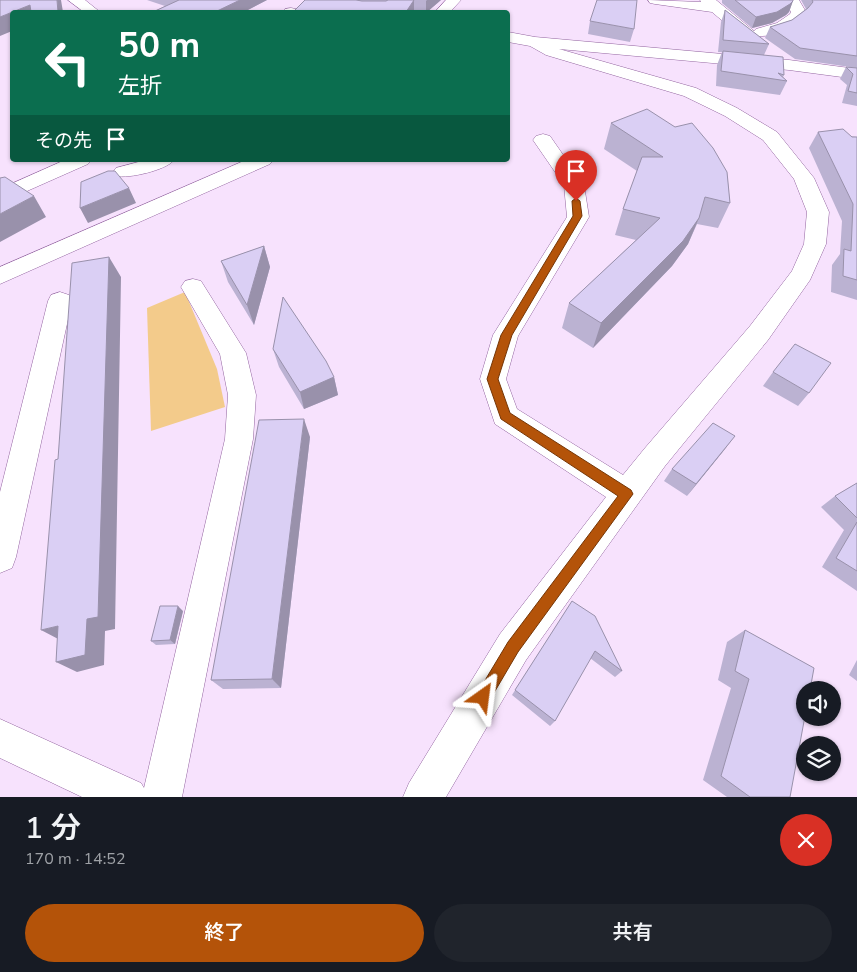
<!DOCTYPE html>
<html lang="ja">
<meta charset="utf-8">
<style>
body{margin:0;font-family:"Nunito Sans","Noto Sans JP",sans-serif;background:#20242c;color:#f1f3f6;height:100vh;display:flex;flex-direction:column;font-size:19px;white-space:nowrap}
*{box-sizing:border-box;margin:0}
p{font-size:16px;color:#9ea1a6}
.icon{flex:none;width:28px;height:28px;fill:none;stroke:currentColor;stroke-width:2;stroke-linecap:round;stroke-linejoin:round}
.map{position:relative;height:797px;overflow:hidden}
.details{display:flex;flex-direction:column;background:#171b24;flex:1}
.details>*{flex:none}
.banner{position:absolute;left:10px;top:10px;width:500px;height:152px;border-radius:5px;box-shadow:0 1px 4px #0004;background:#0b6e4f;color:#fff;overflow:hidden}
.buttons{position:absolute;left:796px;top:681px;display:grid;gap:10px}
.buttons a{display:grid;place-items:center;width:45px;height:45px;border-radius:50%;background:#171b24;box-shadow:0 1px 4px #0004;font-size:25px}
.pin{position:absolute;display:grid;place-items:center;width:42px;height:42px;color:#fff;margin:-51px -21px;border-radius:50% 50% 50% 0;rotate:-45deg;box-shadow:0 0 5px #0007}
.pin .icon{rotate:45deg}
.me{position:absolute;width:55px;margin:-28px;rotate:31deg;stroke-linejoin:round;filter:drop-shadow(0 0 4px #0008)}
.turn{display:flex;align-items:center;gap:18px;height:105px;padding:0 25px;font-size:22px}
.turn .icon{width:65px;height:65px;stroke-width:2.5}
.turn b{display:block;font-size:35px;line-height:42px}
.then{display:flex;align-items:center;height:48px;padding:0 25px;background:#0003;gap:10px;font-size:19px}
.round{display:grid;place-items:center;flex:none;width:52px;height:52px;border-radius:26px;background:#20242c}
.headline{display:flex;align-items:center;justify-content:space-between;height:85px;padding:0 25px}
h1{font-size:30px;font-weight:600;line-height:38px}
.primary-button{display:flex;gap:10px;margin-top:auto;padding:10px 25px}
.primary-button a{flex:1;height:58px;border-radius:30px;background:#b45309;color:#fff;font-size:20px;font-weight:600;line-height:58px;text-align:center}
.primary-button a+a{background:#20242c;color:#f1f3f6}
.map>svg:first-child{display:block}
.green{fill:#f3cb8b}
.lines{fill:none;stroke-linecap:round;stroke-linejoin:round}
.minor-casing{stroke:#9365a0;stroke-width:1}
.minor{fill:#fff;fill-rule:evenodd}
.wall{fill:#bbb2d2}
.shaded-wall{fill:#9991ab}
.building{fill:#dacff4;stroke:#9991ab}
.route{fill:#b45309;stroke:#753606}
</style>
<div class="map">
<svg width="857" height="797" viewBox="0 0 857 797">
<rect width="100%" height="100%" fill="#f7e2fd"/>
<!-- green -->
<path class="green" d="M185,292L217,369L225,407L151,431L147,308Z"/>
<g class="lines">
<defs>
<path id="minor" d="M68,0H85L100,12H84Z
M446,0H461L450,12H435Z
M648,0L701,2L700,0H716L754,31L756,29L777,23L790,14L791,12L785,0H799L806,12C796,27 777,37 758,36L760,38L758,41H746L712,12L655,4L650,3Z
M291,8L296,9L298,12H283L285,9Z
M508,32L535,37L789,60L857,69V79L789,70L559,49L696,88L737,108L777,132L814,178L829,212L826,244L810,280L768,340L665,466L526,660L446,797H403L409,783L500,634L606,497L495,424L480,379L493,335L567,217L564,185L533,140L536,136L543,134L550,136L584,185L589,217L518,336L506,379L517,409L623,475L645,448L750,326L792,271L804,244L807,212L794,179L763,140L725,116L684,96L546,55L530,46L508,42Z
M65,160H91L88,164L0,203V189Z
M146,160H174C167,170 128,179 116,176L113,172L116,168Z
M246,160H273L270,164L0,284V267Z
M193,279L201,281L246,353L256,395L253,439L182,797H82L0,758V719L141,783L144,788L225,439L228,395L220,354L181,287L185,281Z
M60,292L69,295L72,301L16,557L12,568L0,573V492L48,301L51,295Z"/>
</defs>
<!-- minor casing -->
<use href="#minor" class="minor-casing"/>
<!-- minor -->
<use href="#minor" class="minor"/>
</g>
<!-- wall -->
<path class="wall" d="M147,0H267L244,12H156L155,11L165,6Z
M356,0H441L427,12H293Z
M722,0H793L789,12L786,15L772,23L752,28L722,3Z
M801,0H857V68L795,59L765,38L770,27L792,20L806,9Z
M725,10L769,44L764,55L784,75L783,77L787,81L780,95L716,86L717,65L722,52H718L721,22Z
M590,21L634,29L630,42L588,34Z
M846,67L857,68V106L842,103L847,85L840,79Z
M611,123L727,172L730,203L718,228L697,224L688,244L672,266L593,348L562,328L569,303L636,240L615,235L623,209L637,171L604,149Z
M818,132L857,137V300L831,292L832,265L840,254L842,221L809,148Z
M264,246L270,267L254,325L228,282L221,261Z
M273,349L334,377L338,395L304,409L279,367Z
M773,372L809,393L798,406L763,386Z
M310,437L281,688L223,689L211,680Z
M725,449L687,496L664,481L672,469Z
M857,483V591L822,567L844,530L821,507L835,496Z
M572,601L622,671L615,677L590,658L555,721L550,726L512,695Z
M183,611L175,644L156,645L151,641Z
M745,630L790,797H727L703,780L731,688L718,680L727,642Z
M857,660V681L849,675Z"/>
<!-- shaded-wall -->
<path class="shaded-wall" d="M57,0H61L63,12H58Z
M240,0H267L244,12H215Z
M414,0V12H406Z
M427,0H441L427,12H426V1Z
M793,1L789,12L786,15L772,23L752,28L756,17Z
M30,5L33,12H12V31L0,36V17Z
M129,188L136,203L88,223L80,208Z
M34,196L46,217L0,242V214Z
M699,218L688,244L672,266L593,348L601,323Z
M264,246L270,267L254,325L247,305Z
M109,257L121,277L115,629L105,631L104,665L77,672L56,662Z
M334,377L338,395L304,409L300,392Z
M304,419L310,437L281,688L272,679Z
M735,436L725,449L687,496L696,484Z
M178,606L183,611L175,644L170,640Z
M58,626L62,641L41,630Z"/>
<!-- building -->
<path class="building" d="M0,0H57L58,12H31L30,5L0,17Z
M179,0H240L215,12H161L155,11Z
M305,0H356L362,1H386L388,0H414L406,12H293Z
M597,0H637L634,29L590,21Z
M735,0H793V1L790,4L777,12L756,17Z
M812,0H857V56L800,48L770,27L792,20L808,8L813,2Z
M725,10L769,44L723,40Z
M723,51L783,57L784,75L778,73L787,81L721,71Z
M846,67L857,68V93L848,91L853,74Z
M647,109L675,127L692,123L713,148L727,172L730,203L705,197L699,218L683,241L601,323L569,303L660,218L623,209L642,157H663L611,123Z
M843,129L852,137H857V280L843,276L844,249L851,251L853,204L818,132Z
M108,171H115L129,188L80,208L81,182Z
M5,177L34,196L0,214V178Z
M264,246L247,305L221,261Z
M109,257L98,617L87,619L85,655L56,662L58,626L41,630L55,460L58,459L72,263Z
M283,297L326,361L334,377L300,392L273,349Z
M795,344L831,363L809,393L773,372Z
M304,419L272,679L211,680L259,420Z
M713,423L735,436L696,484L672,469Z
M857,483V518L835,496Z
M857,522V571L836,558Z
M572,601L595,616L622,671L595,651L555,721L515,690Z
M160,606H178L170,640L151,641Z
M745,630L814,668L810,690H805V716L790,797H750L721,776L749,679L735,671Z"/>
<!-- route -->
<path class="route" d="M576,198L580,201L582,216L512,335L498,379L510,413L631,490L633,494L518,652L488,703L483,705L478,703L475,697L508,642L618,496L501,419L487,379L501,335L573,216L572,201Z"/>
</svg>
<div class="buttons">
<a><svg class="icon" aria-label="sound" viewBox="0 0 24 24"><path d="M4 9h4l5-4v14l-5-4H4zM17 9q2 3 0 6"/></svg></a>
<a><svg class="icon" aria-label="layers" viewBox="0 0 24 24"><path d="M12 4l9 5-9 5-9-5zM3 14l9 5 9-5"/></svg></a>
</div>
<div class="pin" style="left:576px;top:201px;background:#d93025"><svg class="icon" aria-label="arrive" viewBox="0 0 24 24"><path d="M6 21V4h12l-3 4 3 4H6"/></svg></div>
<svg class="me" style="left:483px;top:697px" viewBox="-20 -20 40 40"><path d="M0-17L14 15 0 8-14 15z" fill="#b45309" stroke="#fff" stroke-width="4"/></svg>
<div class="banner">
<div class="turn"><svg class="icon" aria-label="left" viewBox="0 0 24 24"><path d="M17 20v-9H6M10 6l-5 5 5 5"/></svg><div><b>50 m</b>左折</div></div>
<div class="then">その先<svg class="icon" aria-label="arrive" viewBox="0 0 24 24"><path d="M6 21V4h12l-3 4 3 4H6"/></svg></div>
</div>
</div>
<section class="details">
<div class="headline"><div><h1>1 分</h1><p>170 m · 14:52</p></div><a class="round" style="background:#d93025;color:#fff"><svg class="icon" aria-label="close" viewBox="0 0 24 24"><path d="M6 6l12 12M18 6L6 18"/></svg></a></div>
<div class="primary-button"><a>終了</a><a>共有</a></div>
</section>
